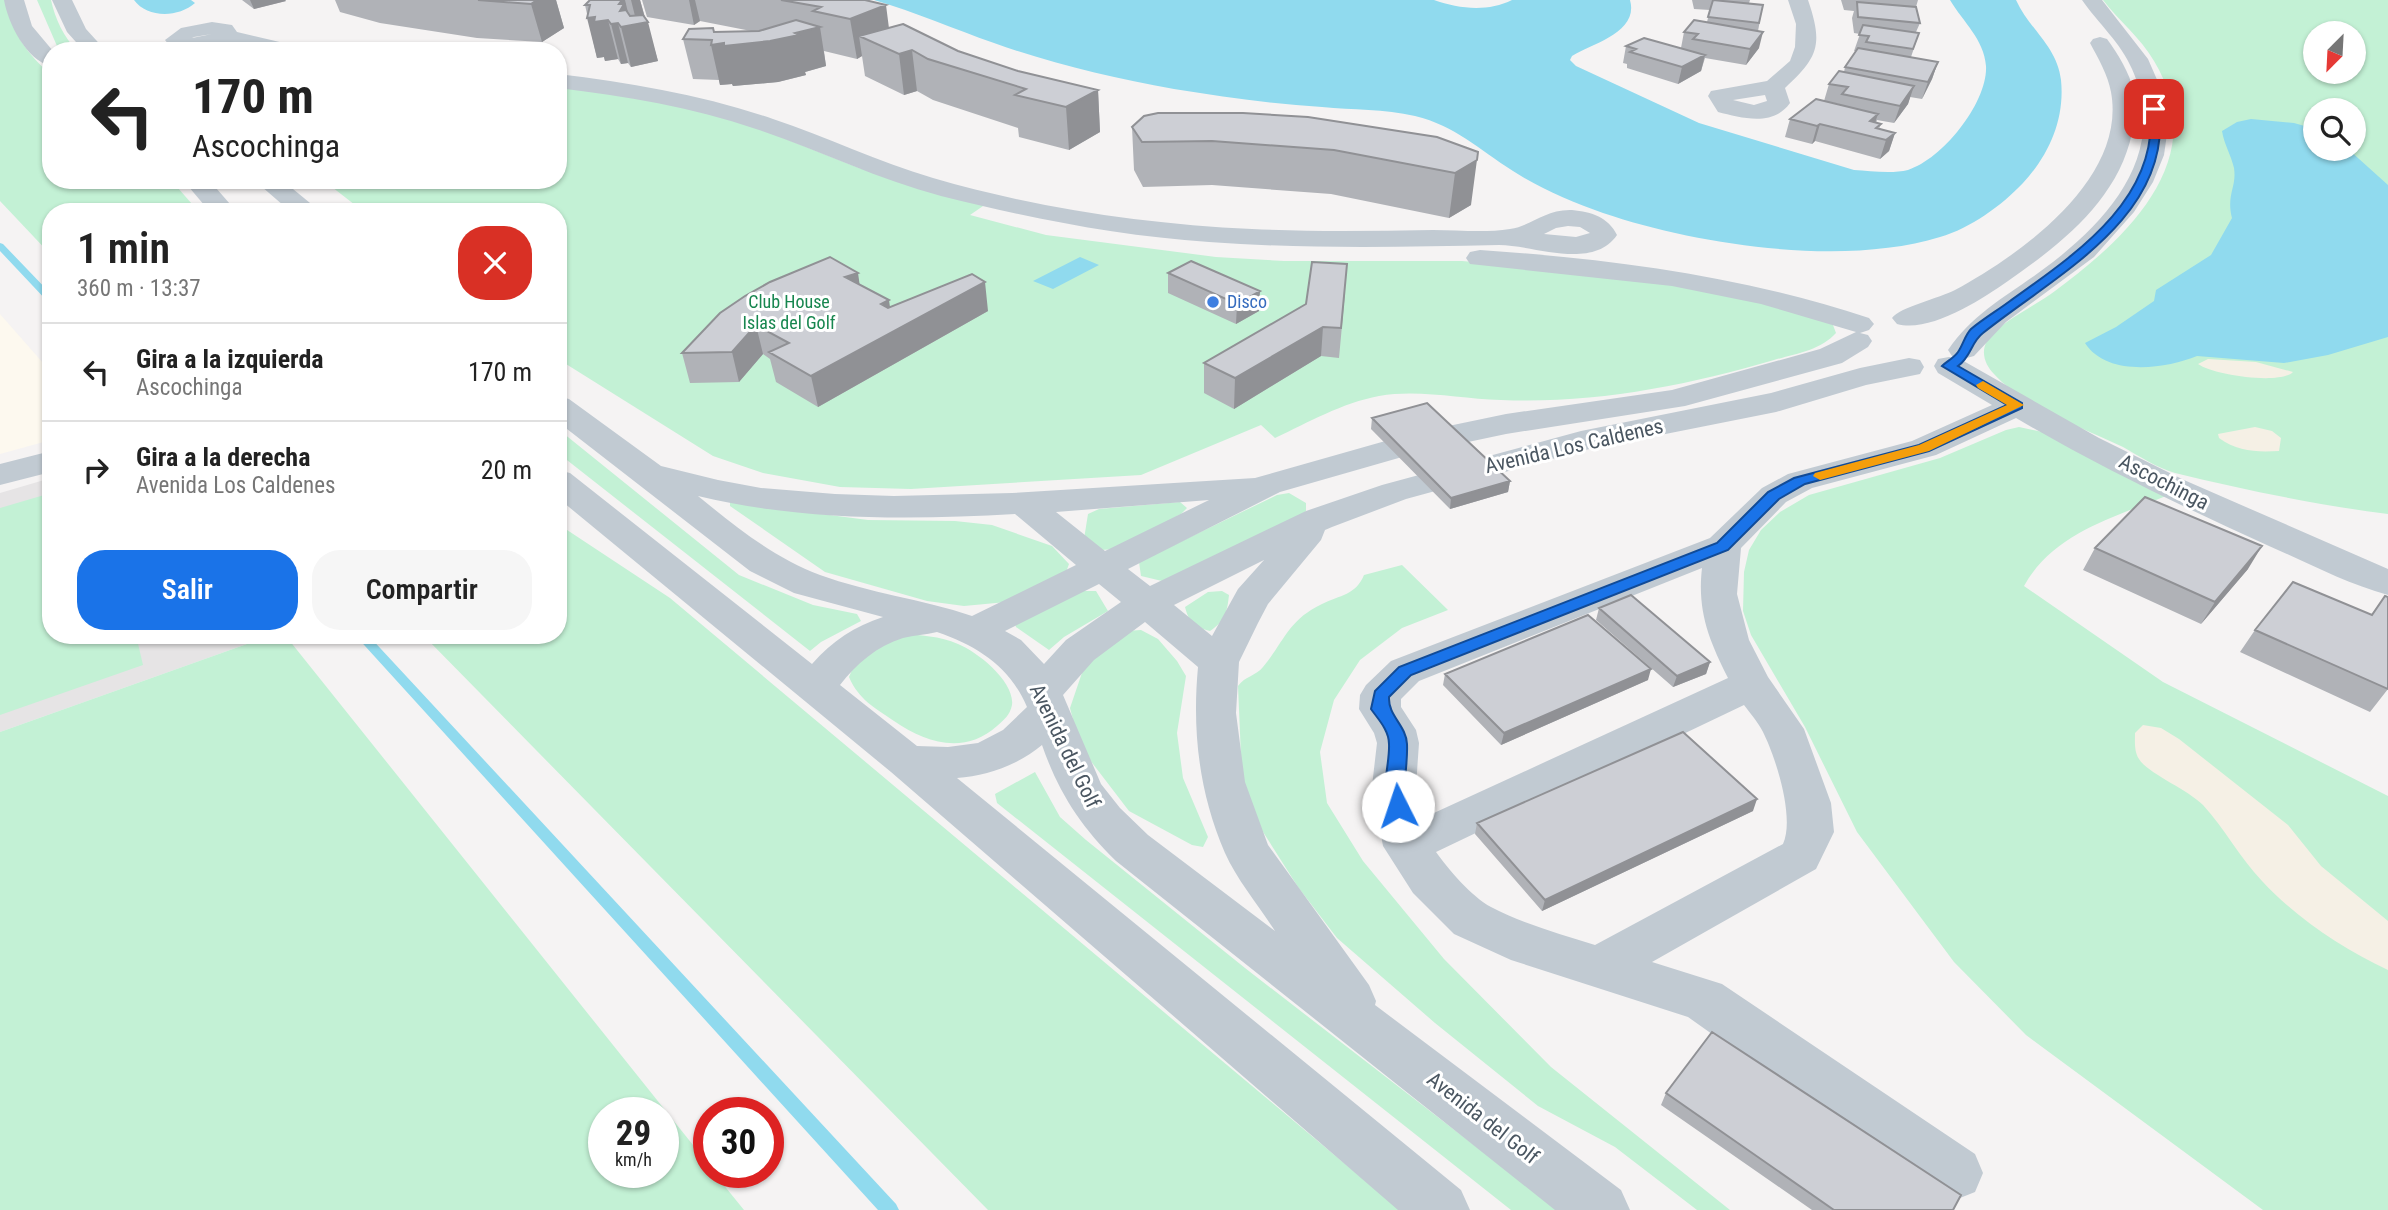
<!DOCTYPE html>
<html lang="es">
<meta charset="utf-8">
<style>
body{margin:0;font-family:"Roboto Condensed",sans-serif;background:#f6f6f6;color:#222;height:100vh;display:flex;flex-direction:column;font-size:26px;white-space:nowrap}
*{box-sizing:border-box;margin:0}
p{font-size:23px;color:#767676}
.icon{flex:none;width:38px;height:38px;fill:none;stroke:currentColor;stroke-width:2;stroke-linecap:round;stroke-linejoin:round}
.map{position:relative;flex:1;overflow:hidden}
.panel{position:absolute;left:42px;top:203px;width:525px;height:441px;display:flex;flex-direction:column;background:#fff;border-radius:28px;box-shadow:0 2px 5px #0004}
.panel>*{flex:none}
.hud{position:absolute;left:42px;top:42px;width:525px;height:147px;border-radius:28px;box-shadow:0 2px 5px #0004;background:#fff;color:#222;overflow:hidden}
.needle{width:46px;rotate:204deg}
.buttons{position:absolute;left:2303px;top:21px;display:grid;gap:14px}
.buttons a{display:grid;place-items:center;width:63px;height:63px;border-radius:50%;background:#fff;box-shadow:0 2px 5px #0004;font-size:35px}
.speed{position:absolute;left:588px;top:1097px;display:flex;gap:14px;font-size:35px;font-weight:700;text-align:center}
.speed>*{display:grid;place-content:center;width:91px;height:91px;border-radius:50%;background:#fff;box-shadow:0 2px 5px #0004;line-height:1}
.speed small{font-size:18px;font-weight:400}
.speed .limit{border:10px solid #d22;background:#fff;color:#111}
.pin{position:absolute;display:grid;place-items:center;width:60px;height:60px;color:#fff;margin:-30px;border-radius:14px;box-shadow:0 4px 10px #0006}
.me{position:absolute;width:77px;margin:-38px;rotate:356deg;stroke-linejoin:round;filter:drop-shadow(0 0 5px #0008)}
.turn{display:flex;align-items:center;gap:24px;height:147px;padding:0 35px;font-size:32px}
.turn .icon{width:91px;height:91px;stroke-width:2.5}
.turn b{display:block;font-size:49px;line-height:60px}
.round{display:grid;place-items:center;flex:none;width:74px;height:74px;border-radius:28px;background:#f6f6f6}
.summary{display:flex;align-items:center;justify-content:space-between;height:119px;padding:0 35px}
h1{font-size:42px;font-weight:600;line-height:52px}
.button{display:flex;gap:14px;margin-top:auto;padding:14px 35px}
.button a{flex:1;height:80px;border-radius:28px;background:#1a73e8;color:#fff;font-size:28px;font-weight:600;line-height:80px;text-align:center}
.button a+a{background:#f6f6f6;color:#222}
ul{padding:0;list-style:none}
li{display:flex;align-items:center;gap:21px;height:98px;padding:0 35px;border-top:2px solid #e0e0e0}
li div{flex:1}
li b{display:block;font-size:26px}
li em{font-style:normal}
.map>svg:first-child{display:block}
.commercial{fill:#fdf9ef}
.education{fill:#e6e4e5}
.green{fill:#c3f1d5;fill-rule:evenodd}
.sand{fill:#f5f0e5}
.water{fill:#90daee}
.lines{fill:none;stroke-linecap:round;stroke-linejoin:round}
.stream{fill:#90daee;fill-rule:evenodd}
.minor{fill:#c1cad2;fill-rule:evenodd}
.wall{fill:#b0b2b7}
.shaded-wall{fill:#909195}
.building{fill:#cdcfd5;stroke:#909195;stroke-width:2}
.route{fill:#1a73e8;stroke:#114b97;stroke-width:2}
.slow{fill:#f59e0b}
.shop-dot{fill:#3f7fe0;stroke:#fff;stroke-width:2.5}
.labels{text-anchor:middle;stroke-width:6;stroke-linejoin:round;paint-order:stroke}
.far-park-label{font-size:18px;fill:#17864f;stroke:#fff}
.far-shop-label{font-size:18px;fill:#366cbe;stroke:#fff;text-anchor:start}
.street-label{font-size:21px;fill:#4a5661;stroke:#fff}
</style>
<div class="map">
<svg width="2388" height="1210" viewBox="0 0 2388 1210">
<rect width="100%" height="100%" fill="#f5f3f3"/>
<!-- commercial -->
<path class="commercial" d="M0,314L51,372V440L0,454Z"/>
<!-- education -->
<path class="education" d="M51,478V635H272L0,732V493Z"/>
<!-- green -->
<path class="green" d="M0,0H7C10,32 28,54 51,75V180H171L199,212H51V255L0,201Z
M37,0H51C55,19 64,37 77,51H61L57,46Z
M2103,0H2388V514C2317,505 2245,490 2175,473C2157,468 2139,456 2123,447C2083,428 2024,407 1994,374C1986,366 1980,353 1987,341C1999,322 2037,305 2055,291C2128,237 2213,158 2154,61C2141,38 2119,21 2103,0ZM2315,33H2354V72H2315ZM2315,110H2354V149H2315Z
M558,85L696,109L761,129L859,168L986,204L970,215L1046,235L1216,257L1284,261H1462L1671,280L1822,317L1833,325L1836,333C1821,350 1795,354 1774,360C1686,386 1592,404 1501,400C1460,399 1419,389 1379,396C1342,403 1309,422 1275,438L1261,425L1141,475L911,489L840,487L763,473L713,456L558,359V212H364L323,180H558Z
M2019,427L2052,434L2166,496C2115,517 2053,533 2024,586L2163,682L2388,796V1210H2263L2026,1035L1954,962L1857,832L1805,727L1751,635L1743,611L1744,572L1749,550L1761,530L1780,512L1809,495L1940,458L2006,430Z
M558,429L739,575L813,605L857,614L861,621L821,642L810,651L558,453Z
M51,493V635H136L143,665L0,715V508Z
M1289,493L1306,503V511L1299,517L1162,581L1141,576L1139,562L1147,558L1277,495Z
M730,502L868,520L955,521L992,525L1052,546L1069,564L1065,575L1017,601L964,606L927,601L825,572L730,506Z
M1180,502L1187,508L1181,514L1115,549L1101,550L1084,539L1088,514L1099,509Z
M558,524L670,598L1400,1210H988L423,635H558Z
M1402,565L1448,610L1402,628L1360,660L1334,700L1320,752L1327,803L1363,861L1444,959L1551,1067L1730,1210H1697L1615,1147L1538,1106L1435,1023L1337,938L1298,887L1258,824L1242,780L1238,686C1245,676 1256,676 1263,667C1284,642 1288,620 1322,604C1340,595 1356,595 1364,575Z
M1079,591H1096L1108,611L1064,637L1049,650L1016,627L1015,624Z
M1222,591L1229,595C1227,613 1225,621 1210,631C1195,627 1189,623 1185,607L1208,592Z
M1141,630L1158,639L1177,661L1186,676L1177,733L1183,778L1208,837L1203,847L1192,845L1129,811L1080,747L1070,708L1085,664L1126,631Z
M900,634C920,635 940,636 958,644C978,652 1015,682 1012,705C1010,715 1004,720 997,726C965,755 925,743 894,721C874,707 859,700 849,677L857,658Z
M272,635H285L709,1165V1172L714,1173L744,1210H0V732ZM604,1113H663V1172H604Z
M1035,772L1060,817L1086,840L1245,968L1558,1210H1511L997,803L995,794Z"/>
<!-- sand -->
<path class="sand" d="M2208,359L2256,362L2293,372C2280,385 2213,375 2198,364Z
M2255,427L2272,431L2281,438L2279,451C2257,452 2238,452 2219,438L2218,434Z
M2143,725L2161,728L2179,739L2288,825L2321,866L2388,921V970C2343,949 2296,918 2262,881C2240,858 2225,829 2203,805C2187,789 2147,773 2139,759C2134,751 2135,742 2135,733Z"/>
<!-- water -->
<path class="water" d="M134,0H191L195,3C178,18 147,18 134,0Z
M874,0H1434C1459,9 1488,12 1512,0H1630C1639,32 1594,43 1572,56L1570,60L1576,66L1699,123L1854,170C1870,171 1892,174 1908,170C1943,159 1988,102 1986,66C1984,39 1963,22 1950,0H2016C2029,29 2057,46 2061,80C2065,119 2049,155 2023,183C2001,206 1971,228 1940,237C1843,267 1698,245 1603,213C1572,202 1541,189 1513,171C1478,149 1456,126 1415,116C1384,109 1353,110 1322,107C1273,104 1223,97 1174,89C1113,78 1053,64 994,43C954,29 915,12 874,0Z
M2251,119L2294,123L2315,129V149H2348L2388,185V337L2328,355L2284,363L2197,356C2165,369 2107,377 2085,343L2116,327L2154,301L2156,290L2211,255L2232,218C2226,195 2237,187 2234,168C2231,155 2224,144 2222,131L2237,122Z
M1080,257L1099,265L1053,289L1033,281Z"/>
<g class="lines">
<!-- stream -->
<path class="stream" d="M0,243L3,244L51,294V303L48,302L0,251Z
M355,635H368L896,1204L899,1210H878Z"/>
<!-- minor -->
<path class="minor" d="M4,0H24L32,26L53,51H51V66C26,60 8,23 4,0Z
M52,0H72L86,29L106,51H84L67,32Z
M1788,0H1808C1823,44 1819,57 1785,88L1790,103C1773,127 1742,118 1718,112L1708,96L1711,91L1767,81L1790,61L1795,47L1796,24ZM1765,95L1767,101L1754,105L1733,100Z
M2082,0H2102L2148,59L2165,98L2168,127L2164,155L2153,182L2134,212L2094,257L2006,322L1974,356L1963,359L1952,356L1948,350C1975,310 2016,291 2053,262C2114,215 2168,149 2132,69C2121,43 2098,23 2082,0Z
M212,22L232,25L237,32L301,47L304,51C291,51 278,52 265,51C253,50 239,42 227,43C208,45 180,61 165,40L181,28ZM212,34L192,38L194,37Z
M2100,37L2107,39C2118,54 2129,72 2134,91C2137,105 2134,120 2132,133C2118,200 2061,244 2008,281C1981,300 1930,333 1897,324L1892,318C1900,307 1940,298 1955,290C2020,255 2127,179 2111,92C2108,75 2098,58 2090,43L2093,39Z
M558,74C631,83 703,95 773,119C827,137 878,162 933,178C1036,208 1145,224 1252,229C1312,232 1373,231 1433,230C1458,230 1485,233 1510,229C1532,226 1545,209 1572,210C1592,212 1608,217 1617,235C1592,271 1534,245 1499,245C1402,247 1306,249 1209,242C1118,236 1029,218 941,196C877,179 818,150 756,129C692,107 625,96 558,88ZM1568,226L1580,227L1590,233L1576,237L1544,234L1556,228Z
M183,180H209L237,212H210Z
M254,180H282L321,212H291Z
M1480,250C1613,259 1742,276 1869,318L1874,324L1869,330L1860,333L1868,335L1872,341L1868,347L1842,363L1685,406L1506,434L1416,453L1280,492L1128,569L1150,586L1306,511L1382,485L1581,431L1771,393L1860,368L1909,358L1920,360L1924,367L1920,374L1866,385L1776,412L1585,450L1406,499L1332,527L1325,530L1321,540L1268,604L1258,623L1239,662L1236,713L1245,782L1268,845L1369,985L1376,1001L1375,1005L1621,1190L1630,1210H1555L1116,861C1080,826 1058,791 1042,745C1018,765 987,776 957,778L1461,1190L1470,1210H1398L891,772L558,498V470L570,473L812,664C832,641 855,626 883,617L794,593L750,571L558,422V396L569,399L661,466L718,480L761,488L835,494L894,496L1012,493L1255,478L1410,434L1506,414L1672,390L1820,349L1856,332L1761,304L1672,286L1470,264L1466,258L1470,252ZM698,496C801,521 910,520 1015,514L1076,565L972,616C922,599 869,593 820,575C774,558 736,527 698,496ZM1209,500L1105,551L1056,512ZM1264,560L1238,589L1212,636L1174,605ZM1099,584L1121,602L1066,640L1044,664L1021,640L1005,631ZM1145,622L1198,667C1192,731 1199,793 1225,853C1237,880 1259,906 1275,931L1148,835L1120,808L1101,784L1063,695L1094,660ZM937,632C978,646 1010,667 1027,707L1003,730L978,743L948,747L917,746L840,685C856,664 877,646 903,638C914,635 926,635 937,632Z
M1949,357L1960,359L2099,438L2184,480L2388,569V595C2347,584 2308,563 2269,546C2183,507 2098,466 2016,418L1936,455L1812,488L1786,502L1741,548L1737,594L1749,640L1768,677L1804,729L1831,803L1834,832L1816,869L1652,962L1722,984L1975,1154L1983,1173L1975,1192L1955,1200L1935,1192L1688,1017L1511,960L1454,934L1413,893L1383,846L1372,786L1377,743L1374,733L1359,709L1360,695L1366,685L1391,661L1710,538L1762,488L1788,474L1912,441L1992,405L1938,373L1934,366L1938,359ZM1702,568C1697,611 1709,640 1728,678L1423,818L1416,786L1419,743L1416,730L1401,707V699L1419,681ZM1744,705C1750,713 1758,722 1763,732C1776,758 1795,818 1783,844L1595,945C1560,934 1523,924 1491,907C1472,897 1448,869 1436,852Z
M51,451V472L0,485V464Z"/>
</g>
<!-- wall -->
<path class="wall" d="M242,0H285L286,1L254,9Z
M335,0H556L564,28L542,42L477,38L380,23L340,12Z
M590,0H640L658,61L631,67L628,63L621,64L618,59L605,61L604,57L597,58L585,5Z
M642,0H865L889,28L1018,71L1098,90L1100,132L1069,150L1019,137L1018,128L933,100L917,91L904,95L865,76L862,56L857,59L824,51L826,66L805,72L806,75L778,82L733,86L732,84L720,85L719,80L693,79L683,39L714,32L751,31L700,21L694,25L647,17Z
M1692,0H1750L1749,3L1763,5L1758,31L1759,48L1746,65L1705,58L1701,71L1678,84L1627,68V64L1623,63L1626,46L1681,48L1684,32L1707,22L1710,10L1694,9Z
M1841,0H1918L1916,7L1920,23L1916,32L1919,33L1911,57L1938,62L1932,79L1922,99L1910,97L1908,104L1894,123L1877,120L1876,123L1881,124L1879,129L1895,133L1889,151L1880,159L1815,141L1812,144L1785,137L1790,119L1839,105V104L1824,101L1829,84L1844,72L1845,67L1856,51H1854L1860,34L1854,33L1852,18L1854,11L1844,10Z
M1132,127L1437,137L1471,205L1449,218L1331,194L1212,185L1143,187L1134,170Z
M1168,273L1259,311L1236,324L1168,293Z
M860,285L890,307L988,311L818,407L776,382L770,359L763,354L739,382L690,383L682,353Z
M1345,293L1339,358L1321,356L1234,409L1204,393V363Z
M1372,418L1510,481L1508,492L1450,509L1371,429Z
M2095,548L2248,569L2201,624L2083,570Z
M2385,596L2388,689L2370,712L2240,652L2255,630L2371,615Z
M1599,608L1710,662L1706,674L1673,687L1596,620Z
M1445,674L1648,680L1501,745L1443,685Z
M1753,811L1542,911L1475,834L1477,823Z
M1666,1093L1953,1210H1812L1661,1105Z"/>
<!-- shaded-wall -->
<path class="shaded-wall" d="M250,0H285L286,1L254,9Z
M537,0H556L564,28L542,42L531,4Z
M622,0H625L631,25L637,24L631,0H640L646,22H648L658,61L631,67L621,27L619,4Z
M689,0H695L700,21L694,25Z
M886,5L891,44L859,36L862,56L857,59L850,19Z
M595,17L608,20L618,59L605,61L604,57L597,58L587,18Z
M618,23L628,63L621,64L611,24Z
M820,27L826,66L805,72L806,75L778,82L733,86L732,84L720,85L711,45L795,33Z
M1763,32L1759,48L1746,65L1750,49Z
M912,50L917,91L904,95L899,54Z
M1705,55L1701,71L1678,84L1682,67Z
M1938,62L1932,79L1922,99L1928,82Z
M1914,86L1908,104L1894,123L1900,106Z
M1098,90L1100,132L1069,150L1066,107Z
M1878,114L1872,132L1870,121Z
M1820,124L1815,141L1812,144L1817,126Z
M1895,133L1889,151L1880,159L1886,140Z
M1478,152L1471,205L1449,218L1455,173Z
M858,273L862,301L845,277Z
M985,282L988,311L818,407L811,376Z
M1260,291L1259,311L1236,324L1237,304Z
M889,300L893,329L881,304Z
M756,325L763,354L739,382L732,352Z
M1323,327L1321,356L1234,409L1235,378Z
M1510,481L1508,492L1450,509L1451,498Z
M2262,546L2248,569L2201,624L2215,602Z
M1710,662L1706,674L1673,687L1677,676Z
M1651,669L1648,680L1501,745L1504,733Z
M1757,799L1753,811L1542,911L1545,900Z"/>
<!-- building -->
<path class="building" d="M478,0H537L531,4Z
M590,0H622L619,4H624L620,11L626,10L630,16L643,15L648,22L621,27L618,23L611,24L608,20L594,22L595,17L587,18L590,5H585Z
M781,0H865L886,5L850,19L813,11L821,7Z
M1713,0L1763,5L1759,23L1708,17Z
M1857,2L1916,7L1920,23L1858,17Z
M796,20L820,27L795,33L799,35L770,41L724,46V43L711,45L712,40L683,39L689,29L713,28L714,32L759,31Z
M1694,20L1763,32L1750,49L1693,39L1698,34L1684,32Z
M903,24L958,51L1018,71L1098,90L1066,107L1015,95L1026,89L928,59L912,50L899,54L859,36Z
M1863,25L1919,33L1913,49L1866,42L1869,36L1859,35Z
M1644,38L1705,55L1682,67L1630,52L1636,49L1626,46Z
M1858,48L1938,62L1928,82L1845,67Z
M1839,71L1914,86L1900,106L1842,94L1848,87L1829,84Z
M1816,99L1878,114L1870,121L1881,124L1876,128L1895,133L1886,140L1820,124L1817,126L1790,119Z
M1158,113H1243L1308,117L1437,137L1478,152L1477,160L1455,173L1334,150L1212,141L1142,142L1132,127L1144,116Z
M830,257L858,273L845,277L889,300L881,304L888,308L972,274L985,282L811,376L769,352L789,343L756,325L732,352L682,353L720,313L745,296L770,282Z
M1191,261L1260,291L1237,304L1168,273Z
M1312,262L1347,264L1341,328L1323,327L1235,378L1204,363L1306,304Z
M1427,403L1510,481L1451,498L1372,418Z
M2145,497L2262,546L2215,602L2095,548Z
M2293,582L2372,615L2385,596L2388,597V689L2255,630Z
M1631,595L1710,662L1677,676L1599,608Z
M1588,615L1651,669L1504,733L1445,674Z
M1683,732L1757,799L1545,900L1477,823Z
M1712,1032L1961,1195L1953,1210H1834L1666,1093Z"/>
<!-- route -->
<path class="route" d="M2154,106L2159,109C2173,217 2054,276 1983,333C1971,342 1971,357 1958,366L2022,403V408L1929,451L1805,484L1779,499L1728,550L1411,675L1389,697C1388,716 1406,725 1407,744C1408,767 1402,781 1407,806L1404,811H1391C1379,788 1390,767 1389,744C1389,730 1378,719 1371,709L1375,691L1399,667L1717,543L1768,492L1794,478L1919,445L2007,405L1942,366C1947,361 1954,358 1958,352C1963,345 1965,335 1971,329C1983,319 1998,310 2010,301C2074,255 2160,199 2150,109Z"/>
<!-- slow -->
<path class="slow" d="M1983,381L2024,405L1929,451L1820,480L1813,476L1815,473L1919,445L2007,405L1978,388L1976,385Z"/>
<!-- markers -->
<circle class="shop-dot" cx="1213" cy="302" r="7"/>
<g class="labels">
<!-- far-park labels -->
<g class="far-park-label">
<text x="789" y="308">Club House<tspan x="789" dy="21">Islas del Golf</tspan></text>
</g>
<!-- far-shop labels -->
<g class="far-shop-label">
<text x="1227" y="308">Disco</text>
</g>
<!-- street labels -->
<g class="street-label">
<text transform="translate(1574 446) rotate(-13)" y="7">Avenida Los Caldenes</text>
<text transform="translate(2164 482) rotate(27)" y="7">Ascochinga</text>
<text transform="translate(1065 746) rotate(64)" y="7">Avenida del Golf</text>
<text transform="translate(1483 1118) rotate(38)" y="7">Avenida del Golf</text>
</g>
</g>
</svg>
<div class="buttons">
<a><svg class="needle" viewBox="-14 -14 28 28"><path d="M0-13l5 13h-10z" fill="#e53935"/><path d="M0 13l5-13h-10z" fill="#767676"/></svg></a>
<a><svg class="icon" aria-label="search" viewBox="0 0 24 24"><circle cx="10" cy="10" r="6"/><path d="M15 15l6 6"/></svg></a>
</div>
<div class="speed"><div>29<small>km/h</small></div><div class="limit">30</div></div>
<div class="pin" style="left:2154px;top:109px;background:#d93025"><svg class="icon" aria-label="arrive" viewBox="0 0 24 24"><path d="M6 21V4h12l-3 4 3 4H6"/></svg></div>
<svg class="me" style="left:1398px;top:806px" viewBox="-20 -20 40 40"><circle r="19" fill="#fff"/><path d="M0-13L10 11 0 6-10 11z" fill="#1a73e8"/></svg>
<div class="hud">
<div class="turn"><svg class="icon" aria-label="left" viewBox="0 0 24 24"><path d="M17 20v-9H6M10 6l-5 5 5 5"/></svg><div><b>170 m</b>Ascochinga</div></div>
</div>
<section class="panel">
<div class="summary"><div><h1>1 min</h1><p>360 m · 13:37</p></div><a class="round" style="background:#d93025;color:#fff"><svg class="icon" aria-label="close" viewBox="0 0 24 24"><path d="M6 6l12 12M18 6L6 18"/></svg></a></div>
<ul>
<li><svg class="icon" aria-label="left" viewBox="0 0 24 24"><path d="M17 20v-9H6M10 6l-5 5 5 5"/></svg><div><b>Gira a la izquierda</b><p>Ascochinga</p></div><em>170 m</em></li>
<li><svg class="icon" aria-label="right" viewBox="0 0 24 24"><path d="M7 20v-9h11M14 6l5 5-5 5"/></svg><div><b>Gira a la derecha</b><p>Avenida Los Caldenes</p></div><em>20 m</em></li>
</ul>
<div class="button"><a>Salir</a><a>Compartir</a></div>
</section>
</div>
